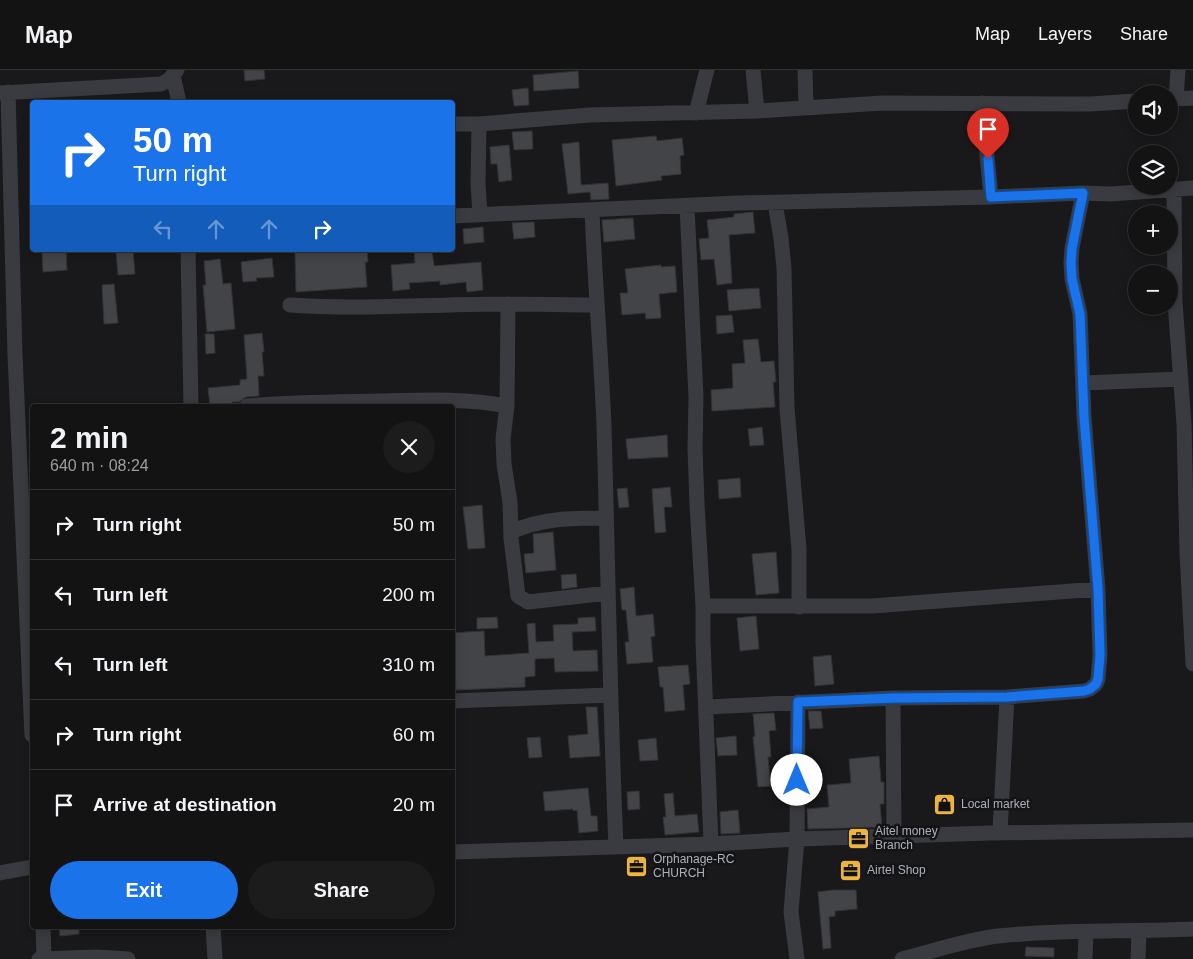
<!DOCTYPE html>
<meta charset="utf-8">
<style>
body{margin:0;font-family:Helvetica,sans-serif;background:#1c1c1d;color:#f1f3f6;height:100vh;display:flex;flex-direction:column;font-size:19px;white-space:nowrap}
*{box-sizing:border-box;margin:0}
p{font-size:16px;color:#9d9ea0}
.icon{flex:none;width:28px;height:28px;fill:none;stroke:currentColor;stroke-width:2;stroke-linecap:round;stroke-linejoin:round}
.map{position:relative;flex:1;overflow:hidden}
.side{position:absolute;left:30px;top:334px;width:425px;height:525px;display:flex;flex-direction:column;background:#131314;border-radius:5px;box-shadow:0 2px 12px #0003,0 0 0 1px #323234}
.side>*{flex:none}
.guide{position:absolute;left:30px;top:30px;width:425px;height:152px;border-radius:5px;box-shadow:0 2px 12px #0003,0 0 0 1px #323234;background:#1a73e8;color:#fff;overflow:hidden}
.fabs{position:absolute;left:1128px;top:15px;display:grid;gap:10px}
.fabs a{display:grid;place-items:center;width:50px;height:50px;border-radius:50%;background:#131314;box-shadow:0 2px 12px #0003,0 0 0 1px #323234;font-size:25px}
.pin{position:absolute;display:grid;place-items:center;width:42px;height:42px;color:#fff;margin:-51px -21px;border-radius:50% 50% 50% 0;rotate:-45deg;box-shadow:0 0 5px #0007}
.pin .icon{rotate:45deg}
.me{position:absolute;width:55px;margin:-28px;rotate:0deg;stroke-linejoin:round;filter:drop-shadow(0 0 4px #0008)}
.turn{display:flex;align-items:center;gap:18px;height:105px;padding:0 20px;font-size:22px}
.turn .icon{width:65px;height:65px;stroke-width:2.5}
.turn b{display:block;font-size:35px;line-height:42px}
.lanes{display:flex;align-items:center;height:48px;padding:0 20px;background:#0003;justify-content:center;gap:25px;direction:ltr}
.lanes .off{opacity:.35}
.round{display:grid;place-items:center;flex:none;width:52px;height:52px;border-radius:26px;background:#1c1c1d}
.headline{display:flex;align-items:center;justify-content:space-between;height:85px;padding:0 20px}
h1{font-size:30px;font-weight:700;line-height:38px}
.primary-button{display:flex;gap:10px;margin-top:auto;padding:10px 20px}
.primary-button a{flex:1;height:58px;border-radius:30px;background:#1a73e8;color:#fff;font-size:20px;font-weight:700;line-height:58px;text-align:center}
.primary-button a+a{background:#1c1c1d;color:#f1f3f6}
ul{padding:0;list-style:none}
li{display:flex;align-items:center;gap:15px;height:70px;padding:0 20px;border-top:1px solid #323234}
li div{flex:1}
li b{display:block;font-size:19px}
li em{font-style:normal}
header{display:flex;align-items:center;gap:30px;box-sizing:border-box;height:70px;padding:0 25px;background:#131314;border-bottom:1px solid #323234}
header strong{font-size:24px}
nav{display:flex;gap:28px;margin-inline-start:auto;font-size:18px}
.map>svg:first-child{display:block}
.building{fill:#434448;stroke:#333337}
.lines{fill:none;stroke-linecap:round;stroke-linejoin:round}
.minor{stroke:#3a3b40;stroke-width:15}
.route-casing{stroke:#114b97;stroke-width:12}
.route{stroke:#1a73e8;stroke-width:9}
.labels{text-anchor:middle;stroke-width:5;stroke-linejoin:round;paint-order:stroke}
.poi-label{font-size:12px;fill:#acb0ba;stroke:#141416;text-anchor:start}
</style>
<header>
<strong>Map</strong>
<nav><a>Map</a><a>Layers</a><a>Share</a></nav>
</header>
<div class="map">
<svg width="1193" height="889" viewBox="0 0 1193 889">
<rect width="100%" height="100%" fill="#19191b"/>
<!-- building -->
<path class="building" d="M244,0H264L265,9L245,11Z
M578,1L579,18L534,21L533,5Z
M528,18L529,35L514,36L512,20Z
M532,61L533,79L514,80L512,62Z
M656,66L657,71L682,68L684,85L680,86L681,104L661,106L662,110L616,116L612,70Z
M579,72L581,115L608,113L609,129L591,130L590,122L568,124L562,74Z
M509,75L512,110L499,112L497,94H491L490,77Z
M753,142L755,163L729,165L732,213L717,215L714,189L701,190L699,169L709,168L707,150L734,147V144Z
M633,148L635,169L604,172L602,150Z
M534,152L535,167L514,169L512,153Z
M483,157L484,172L464,174L463,159Z
M66,180L67,200L43,202L42,181Z
M133,180L135,204L118,205L116,181Z
M323,180H367L368,192H365L367,217L296,222L295,182Z
M414,180H432L434,196L481,192L483,220L467,222L466,212L440,215V211L409,213L410,219L393,221L391,195L415,193Z
M272,188L274,207L256,208L257,211L243,212L241,192Z
M220,189L223,214L231,213L235,259L207,262L203,215H206L204,191Z
M661,195V197L675,196L677,222L659,224L661,248L646,249L645,243L622,245L620,223H628L625,199Z
M114,214L118,253L104,254L102,215Z
M759,218L761,238L729,241L727,220Z
M732,245L734,262L717,264L716,246Z
M262,263L264,282H262L264,306H258L259,326L246,327L239,332H232V334L210,336L208,318L240,315V310L247,309L244,265Z
M205,264H214L215,283L206,284Z
M758,269L761,292L774,291L776,312H773L775,337L712,341L711,320L733,318L732,294L745,293L743,270Z
M762,357L764,375L750,376L748,359Z
M667,365L668,387L628,389L626,369Z
M740,408L741,427L719,429L718,410Z
M670,417L672,437H664L666,462L655,463L652,419Z
M627,418L629,437L619,438L617,419Z
M482,435L485,478L468,479L463,437Z
M553,462L556,500L526,503L524,484L534,483L533,464Z
M776,482L779,523L756,525L752,484Z
M576,504L577,517L562,519L561,505Z
M634,517L636,546L653,544L655,566L651,567L653,592L627,594L625,572H629L626,540H622L620,519Z
M756,546L759,579L740,581L737,548Z
M497,547L498,558L477,559V548Z
M595,547L596,561L572,562L573,581L597,580L598,601L555,602L554,588L535,589V606L525,607V617L456,620L452,563L484,561L485,586L529,583L527,554L535,553L536,572L554,571L553,555L578,554V548Z
M831,585L834,614L815,616L813,587Z
M688,595L690,614L683,615L685,640L665,642L663,617H660L658,597Z
M586,637H597L600,686L570,688L568,666L588,664Z
M808,641H821L823,658L810,659Z
M774,643L776,660L769,661L771,687H768L771,716L758,717L753,667L755,666L753,644Z
M736,666L737,685L718,686L716,668Z
M540,667L542,687L529,688L527,668Z
M656,668L658,690L640,691L638,670Z
M879,686L881,712H884V734H880L882,757L808,759L807,739L829,737L827,715L851,713L849,689Z
M588,718L591,746H597L598,761L579,763L577,740L573,741V739L545,741L543,722Z
M639,721L640,739L628,740L627,722Z
M673,723L675,746L697,744L699,762L665,765L663,747H666L664,724Z
M738,740L740,763L721,764L720,742Z
M833,820H856L857,839L835,841V846L829,847L831,878L823,879L818,822Z
M59,856H79V864L60,866Z
M1026,877L1054,878V887L1025,886Z"/>
<g class="lines">
<!-- minor -->
<path class="minor" d="M753,0L757,41
M805,0L806,37
M173,6L179,32
M8,22L15,285L32,665
M0,23L161,14L169,10L177,0
M1169,29L1193,28
M1176,29L1178,0
M982,33L991,127
M696,43L707,0
M452,54H479L590,45L757,41L882,33L1090,34L1136,31
M479,54L478,114L480,144
M1174,120L1175,232L1184,354L1187,483L1193,594
M775,133L781,168L784,198L787,338L799,479V537
M687,136L696,327L695,378L697,434L703,536V571L711,774
M592,141C595,213 601,285 604,356C608,497 610,637 616,777
M452,146L738,133L991,127L1083,123L1111,124L1193,118
M188,180L191,336
M508,234L507,336L503,369L504,394L510,432L511,468L518,526L528,532L608,523
M290,235C362,240 435,234 508,234C537,234 567,235 596,235
M1083,313L1181,309
M247,336C292,332 336,332 381,331C423,330 466,328 507,336
M511,462C542,448 573,448 606,448
M703,536H872L1098,519
M893,628L894,766
M452,631L610,625
M707,637L893,628L1007,627L1084,621L1090,619L1096,614L1098,609L1100,585L1098,519L1084,347L1080,244L1072,209L1071,193L1072,178L1083,123
M1000,762L1007,627
M452,782L711,774L797,769L991,763L1193,760
M0,803L32,797
M43,856L44,889
M213,856L215,889
M39,889L97,887L128,889
M797,889L791,842L797,769L798,632
M902,889C934,881 965,870 998,866C1062,859 1129,862 1193,859
M1085,889L1086,863
M1138,889L1139,861"/>
</g>
<g class="lines">
<defs>
<path id="route" d="M797,710L798,632L894,628L1007,627L1084,621L1090,619L1096,614L1098,609L1100,585L1098,519L1084,347L1080,244L1072,209L1071,193L1072,178L1083,123L991,127L988,89"/>
</defs>
<!-- route casing -->
<use href="#route" class="route-casing"/>
<!-- route -->
<use href="#route" class="route"/>
</g>
<!-- icons -->
<defs>
<symbol id="shop-square" viewBox="-11 -11 22 22"><rect x="-9" y="-9" width="18" height="18" rx="4" fill="#edb53f" stroke="#141416"/><path d="M-5-2.5h2.3a2.7 3.5 0 0 1 5.4 0H5L5.5 6h-11ZM-1.5-2.5h3a1.5 2.3 0 0 0-3 0Z" fill="#111"/></symbol>
<symbol id="office-square" viewBox="-11 -11 22 22"><rect x="-9" y="-9" width="18" height="18" rx="4" fill="#edb53f" stroke="#141416"/><path d="M-6-3h4V-5.5h4V-3h4V5H-6ZM-1-4.5V-3h2v-1.5ZM-6 0V1H6V0Z" fill="#111"/></symbol>
</defs>
<g fill-rule="evenodd">
<use href="#shop-square" x="932" y="722" width="25" height="25"/>
<use href="#office-square" x="846" y="756" width="25" height="25"/>
<use href="#office-square" x="624" y="784" width="25" height="25"/>
<use href="#office-square" x="838" y="788" width="25" height="25"/>
</g>
<g class="labels">
<!-- poi labels -->
<g class="poi-label">
<text x="961" y="738">Local market</text>
<text x="875" y="765">Aitel money<tspan x="875" dy="14">Branch</tspan></text>
<text x="653" y="793">Orphanage-RC<tspan x="653" dy="14">CHURCH</tspan></text>
<text x="867" y="804">Airtel Shop</text>
</g>
</g>
</svg>
<div class="fabs">
<a><svg class="icon" aria-label="sound" viewBox="0 0 24 24"><path d="M4 9h4l5-4v14l-5-4H4zM17 9q2 3 0 6"/></svg></a>
<a><svg class="icon" aria-label="layers" viewBox="0 0 24 24"><path d="M12 4l9 5-9 5-9-5zM3 14l9 5 9-5"/></svg></a>
<a>+</a>
<a>−</a>
</div>
<div class="pin" style="left:988px;top:89px;background:#d93025"><svg class="icon" aria-label="arrive" viewBox="0 0 24 24"><path d="M6 21V4h12l-3 4 3 4H6"/></svg></div>
<svg class="me" style="left:797px;top:710px" viewBox="-20 -20 40 40"><circle r="19" fill="#fff"/><path d="M0-13L10 11 0 6-10 11z" fill="#1a73e8"/></svg>
<div class="guide">
<div class="turn"><svg class="icon" aria-label="right" viewBox="0 0 24 24"><path d="M7 20v-9h11M14 6l5 5-5 5"/></svg><div><b>50 m</b>Turn right</div></div>
<div class="lanes"><svg class="icon off" aria-label="left" viewBox="0 0 24 24"><path d="M17 20v-9H6M10 6l-5 5 5 5"/></svg><svg class="icon off" aria-label="ahead" viewBox="0 0 24 24"><path d="M12 20V5M6 11l6-6 6 6"/></svg><svg class="icon off" aria-label="ahead" viewBox="0 0 24 24"><path d="M12 20V5M6 11l6-6 6 6"/></svg><svg class="icon" aria-label="right" viewBox="0 0 24 24"><path d="M7 20v-9h11M14 6l5 5-5 5"/></svg></div>
</div>
<section class="side">
<div class="headline"><div><h1>2 min</h1><p>640 m · 08:24</p></div><a class="round"><svg class="icon" aria-label="close" viewBox="0 0 24 24"><path d="M6 6l12 12M18 6L6 18"/></svg></a></div>
<ul>
<li><svg class="icon" aria-label="right" viewBox="0 0 24 24"><path d="M7 20v-9h11M14 6l5 5-5 5"/></svg><div><b>Turn right</b></div><em>50 m</em></li>
<li><svg class="icon" aria-label="left" viewBox="0 0 24 24"><path d="M17 20v-9H6M10 6l-5 5 5 5"/></svg><div><b>Turn left</b></div><em>200 m</em></li>
<li><svg class="icon" aria-label="left" viewBox="0 0 24 24"><path d="M17 20v-9H6M10 6l-5 5 5 5"/></svg><div><b>Turn left</b></div><em>310 m</em></li>
<li><svg class="icon" aria-label="right" viewBox="0 0 24 24"><path d="M7 20v-9h11M14 6l5 5-5 5"/></svg><div><b>Turn right</b></div><em>60 m</em></li>
<li><svg class="icon" aria-label="arrive" viewBox="0 0 24 24"><path d="M6 21V4h12l-3 4 3 4H6"/></svg><div><b>Arrive at destination</b></div><em>20 m</em></li>
</ul>
<div class="primary-button"><a>Exit</a><a>Share</a></div>
</section>
</div>
